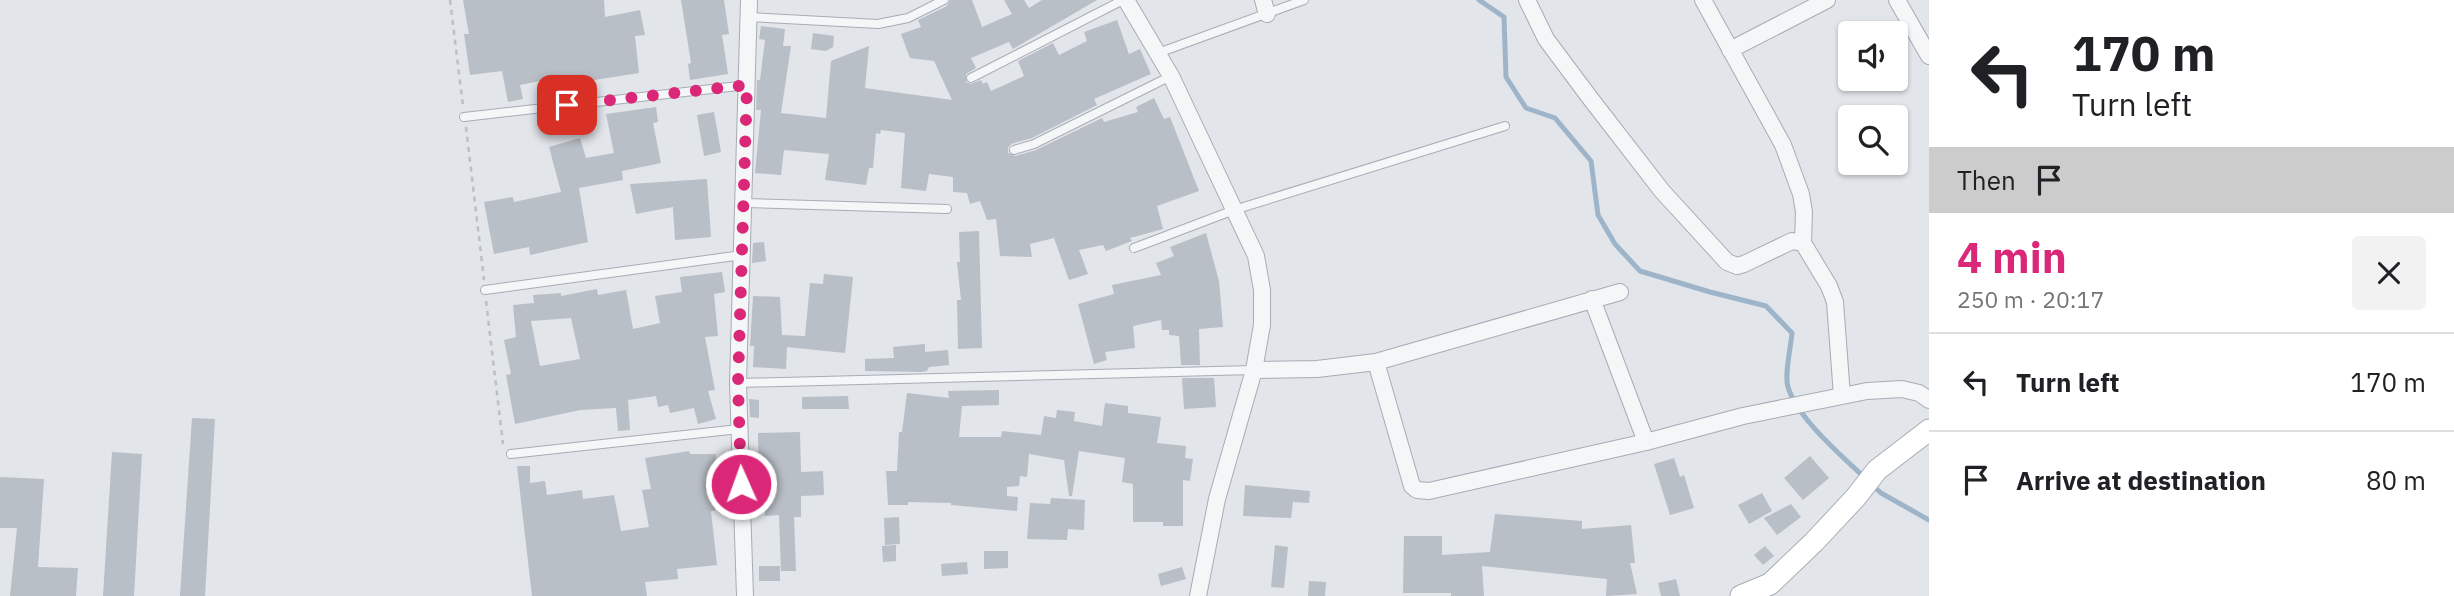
<!DOCTYPE html>
<meta charset="utf-8">
<style>
body{margin:0;font-family:"IBM Plex Sans",sans-serif;background:#f2f2f2;color:#202124;height:100vh;display:flex;flex-direction:column;font-size:26px;white-space:nowrap}
*{box-sizing:border-box;margin:0}
p{font-size:23px;color:#757577}
.icon{flex:none;width:38px;height:38px;fill:none;stroke:currentColor;stroke-width:2;stroke-linecap:round;stroke-linejoin:round}
.map{position:relative;flex:1;overflow:hidden}
.side{display:flex;flex-direction:column;background:#fff;width:525px}
.side>*{flex:none}
.guide{background:#fff;color:#202124;overflow:hidden}
.controls{position:absolute;left:1838px;top:21px;display:grid;gap:14px}
.controls a{display:grid;place-items:center;width:70px;height:70px;border-radius:7px;background:#fff;box-shadow:0 2px 5px #0004;font-size:35px}
.pin{position:absolute;display:grid;place-items:center;width:60px;height:60px;color:#fff;margin:-30px;border-radius:14px;box-shadow:0 4px 10px #0006}
.me{position:absolute;width:77px;margin:-38px;rotate:358deg;stroke-linejoin:round;filter:drop-shadow(0 0 5px #0008)}
.turn{display:flex;align-items:center;gap:24px;height:147px;padding:0 28px;font-size:32px}
.turn .icon{width:91px;height:91px;stroke-width:2.5}
.turn b{display:block;font-size:49px;line-height:60px}
.then{display:flex;align-items:center;height:66px;padding:0 28px;background:#0003;gap:14px;font-size:26px}
.round{display:grid;place-items:center;flex:none;width:74px;height:74px;border-radius:7px;background:#f2f2f2}
.summary{display:flex;align-items:center;justify-content:space-between;height:119px;padding:0 28px}
h1{font-size:42px;font-weight:700;line-height:52px;color:#db2777}
ul{padding:0;list-style:none}
li{display:flex;align-items:center;gap:21px;height:98px;padding:0 28px;border-top:2px solid #e0e0e0}
li div{flex:1}
li b{display:block;font-size:26px}
li em{font-style:normal}
main{display:flex;flex:1;min-height:0}
.map>svg:first-child{display:block}
.lines{fill:none;stroke-linecap:round;stroke-linejoin:round}
.stream{stroke:#9eb5c9;stroke-width:5}
.building{fill:#b9bfc6;fill-rule:evenodd}
.lane-casing{stroke:#a7acb4;stroke-width:10}
.street-casing{stroke:#a7acb4;stroke-width:18}
.secondary-casing{stroke:#a7acb4;stroke-width:23}
.path{stroke:#bbc0c5;stroke-width:2.5;stroke-dasharray:5 5;stroke-linecap:butt}
.lane{stroke:#f4f6f8;stroke-width:8}
.street{stroke:#f4f6f8;stroke-width:16}
.secondary{stroke:#fff;stroke-width:21}
.route{stroke:#db2777;stroke-width:12;stroke-dasharray:0 21.6}
</style>
<main>
<div class="map">
<svg width="1929" height="596" viewBox="0 0 1929 596">
<rect width="100%" height="100%" fill="#e2e5ea"/>
<g class="lines">
<!-- stream -->
<path class="stream" d="M1479,0L1504,17L1506,77L1526,108L1555,118L1591,161L1598,215L1615,244L1640,271L1710,292L1766,306L1792,333C1791,346 1784,376 1788,387C1797,418 1842,456 1865,478
M1872,485L1881,493L1929,520"/>
</g>
<!-- building -->
<path class="building" d="M463,0H604L605,17L640,10L645,35L635,36L639,73L588,81L587,79L546,86L545,80L520,85L523,99L508,102L502,71L470,75L464,34H469Z
M681,0H724L729,34L722,35L728,74L690,80L688,64L691,63Z
M950,0H972L982,27L1012,14L1004,0H1024L1029,8L1042,0H1097L1013,49L1009,42L971,58L976,68L966,74V82L971,84L981,80L983,84L987,82L991,91L1024,76L1018,61L1053,43L1059,55L1087,41L1084,32L1117,20L1129,54L1140,49L1151,74L1094,99L1097,105L1032,138L1011,144L1008,148V153L1015,156L1036,150L1102,118L1104,122L1138,112L1136,107L1154,98L1164,119L1170,117L1199,191L1157,206L1163,229L1130,238L1132,241L1106,251L1103,245L1079,250L1088,274L1069,280L1054,238L1030,244L1032,257L1000,256L996,219L987,220L980,201L970,204L967,193L953,192V177L929,174L926,191L901,188L905,133L881,130L880,134L876,133L873,168H869L866,185L825,180L829,154L784,150L781,175L755,173L761,110H756L757,80H760L765,40L759,39L761,26L785,29L783,46H791L781,113L826,118L831,61L869,46L865,88L952,100L934,61L910,58L901,34L921,27L918,20L947,6Z
M813,33L834,36L833,47L826,51L811,49Z
M656,107L658,122L653,123L661,163L622,171L623,180L579,188L588,242L530,255L529,247L494,254L484,202L513,197L514,202L561,192L549,147L580,138L586,158L614,153L606,114Z
M714,112L721,152L704,156L697,115Z
M707,179L711,237L675,240L673,207L636,214L630,184Z
M979,231L982,348L958,349L957,300H961L957,262H960L959,232Z
M1206,233L1219,281L1223,327L1199,329L1200,365H1181L1179,336L1169,335V330H1162L1161,320L1133,326L1135,348L1105,352L1107,360L1094,364L1078,304L1114,294L1112,285L1161,275L1156,263L1174,256L1170,247Z
M764,242L766,261L752,263L753,243Z
M722,272L725,292L714,294L718,336L705,337L715,390L708,391L716,419L698,424L694,408L670,413L668,405L658,407L656,396L628,400L630,430L618,431L616,408L580,410L515,424L506,375L511,374L504,340L516,337L513,305L534,303L533,295L561,293V296L597,289L598,295L626,290L633,329L660,323L655,296L682,292L680,277ZM571,318L580,359L540,366L531,321Z
M824,274L853,277L845,353L787,347L786,369L753,367L754,346H750L753,296L780,297L782,335L805,336L810,283L823,284Z
M925,344V352L948,350L949,365L929,367L927,371L921,372L865,371V359L894,358L893,347Z
M1182,378H1214L1216,407L1184,409Z
M999,390V405L962,406L959,437H1001L1002,431L1041,435L1044,416L1056,418L1057,410L1075,412L1074,421L1102,426L1105,403L1128,406V413L1161,417L1157,443L1186,446L1185,458L1193,459L1190,481L1183,480V526H1163V522H1133V484L1122,482L1125,458L1079,451L1072,496H1069L1064,460L1029,454L1027,477L1020,476L1019,486L1007,487V496L1018,497L1017,511L951,505V503L908,502V505H888L886,471H897L899,432H902L907,393L949,398L948,391Z
M848,396L849,409H802V397Z
M749,399L759,400V418L750,417Z
M192,418L215,419L205,596H180Z
M800,432L801,472L823,471L824,495L801,496V517H794L796,571H781L779,515L765,516L764,486H759L758,433Z
M689,451L690,454H716L715,511H711L717,565L677,569L678,579L645,582L647,596H532L517,466H530V483L545,481L547,495L582,490L583,499L614,495L621,531L649,527L642,490L651,489L645,458Z
M112,452L142,454L134,596H103Z
M1810,456L1829,478L1803,500L1784,478Z
M1674,458L1680,477L1684,475L1694,508L1670,515L1654,464Z
M0,477L44,479L38,567L78,568L76,596H10L17,528H0Z
M1245,485L1310,491L1309,503L1293,502L1291,518L1243,516Z
M1762,493L1772,511L1749,524L1738,505Z
M1051,498L1085,500L1084,530L1068,529L1067,540L1027,539L1030,503L1050,504Z
M1791,504L1801,517L1777,535L1764,518Z
M1495,514L1582,521V529L1631,525L1635,563H1630L1637,594L1606,596L1607,579L1482,566L1484,596H1451V593H1403L1404,536H1442V555L1490,552Z
M899,517L900,544L885,545L884,518Z
M896,545V561L883,562L882,546Z
M1275,545L1288,547L1284,588L1271,587Z
M1765,546L1774,556L1763,565L1754,555Z
M984,551H1008V568L984,569Z
M967,562L968,574L942,576L941,564Z
M759,566H780V581H759Z
M1182,567L1186,579L1161,586L1158,574Z
M1676,579L1680,596H1661L1658,583Z
M1309,581L1326,582L1325,596H1308Z"/>
<g class="lines">
<defs>
<path id="lane" d="M749,17L878,24L908,18L944,0
M1158,53L1304,0
M971,78L1123,0
M464,117L747,85
M1014,150L1034,144L1171,76
M744,203L947,209
M1134,248L1234,210L1505,126
M485,290L742,255
M738,383L1254,370
M511,454L739,429"/>
<path id="street" d="M1126,0L1171,76L1256,256L1262,290V325L1254,370L1217,499L1198,596
M1263,0L1267,14
M1527,0L1546,39L1590,98L1662,191L1727,262L1737,266L1744,264L1792,241L1803,243L1829,286L1835,302L1842,396
M1703,0L1783,145L1801,194L1804,212L1803,243
M1897,0L1929,56
M1730,50L1827,0
M1592,299L1646,442
M1376,362L1412,486L1417,490L1429,491L1646,442L1743,416L1867,391L1902,389L1919,393L1929,400
M1254,370L1317,369L1376,362L1620,292
M745,596L738,383L749,0"/>
<path id="secondary" d="M1741,596L1770,584L1814,542L1856,497L1877,470L1929,430"/>
</defs>
<!-- lane casing -->
<use href="#lane" class="lane-casing"/>
<!-- street casing -->
<use href="#street" class="street-casing"/>
<!-- secondary casing -->
<use href="#secondary" class="secondary-casing"/>
<!-- path -->
<path class="path" d="M450,0L463,106
M466,127L484,280
M486,301L503,444"/>
<!-- lane -->
<use href="#lane" class="lane"/>
<!-- street -->
<use href="#street" class="street"/>
<!-- secondary -->
<use href="#secondary" class="secondary"/>
</g>
<g class="lines">
<!-- route -->
<path class="route" d="M567,105L747,85L738,383L741,484"/>
</g>
</svg>
<div class="controls">
<a><svg class="icon" aria-label="sound" viewBox="0 0 24 24"><path d="M4 9h4l5-4v14l-5-4H4zM17 9q2 3 0 6"/></svg></a>
<a><svg class="icon" aria-label="search" viewBox="0 0 24 24"><circle cx="10" cy="10" r="6"/><path d="M15 15l6 6"/></svg></a>
</div>
<div class="pin" style="left:567px;top:105px;background:#d93025"><svg class="icon" aria-label="arrive" viewBox="0 0 24 24"><path d="M6 21V4h12l-3 4 3 4H6"/></svg></div>
<svg class="me" style="left:741px;top:484px" viewBox="-20 -20 40 40"><circle r="17" fill="#db2777" stroke="#fff" stroke-width="3"/><path d="M0-11L8 9 0 5-8 9z" fill="#fff"/></svg>
</div>
<section class="side">
<div class="guide">
<div class="turn"><svg class="icon" aria-label="left" viewBox="0 0 24 24"><path d="M17 20v-9H6M10 6l-5 5 5 5"/></svg><div><b>170 m</b>Turn left</div></div>
<div class="then">Then<svg class="icon" aria-label="arrive" viewBox="0 0 24 24"><path d="M6 21V4h12l-3 4 3 4H6"/></svg></div>
</div>
<div class="summary"><div><h1>4 min</h1><p>250 m · 20:17</p></div><a class="round"><svg class="icon" aria-label="close" viewBox="0 0 24 24"><path d="M6 6l12 12M18 6L6 18"/></svg></a></div>
<ul>
<li><svg class="icon" aria-label="left" viewBox="0 0 24 24"><path d="M17 20v-9H6M10 6l-5 5 5 5"/></svg><div><b>Turn left</b></div><em>170 m</em></li>
<li><svg class="icon" aria-label="arrive" viewBox="0 0 24 24"><path d="M6 21V4h12l-3 4 3 4H6"/></svg><div><b>Arrive at destination</b></div><em>80 m</em></li>
</ul>
</section>
</main>
